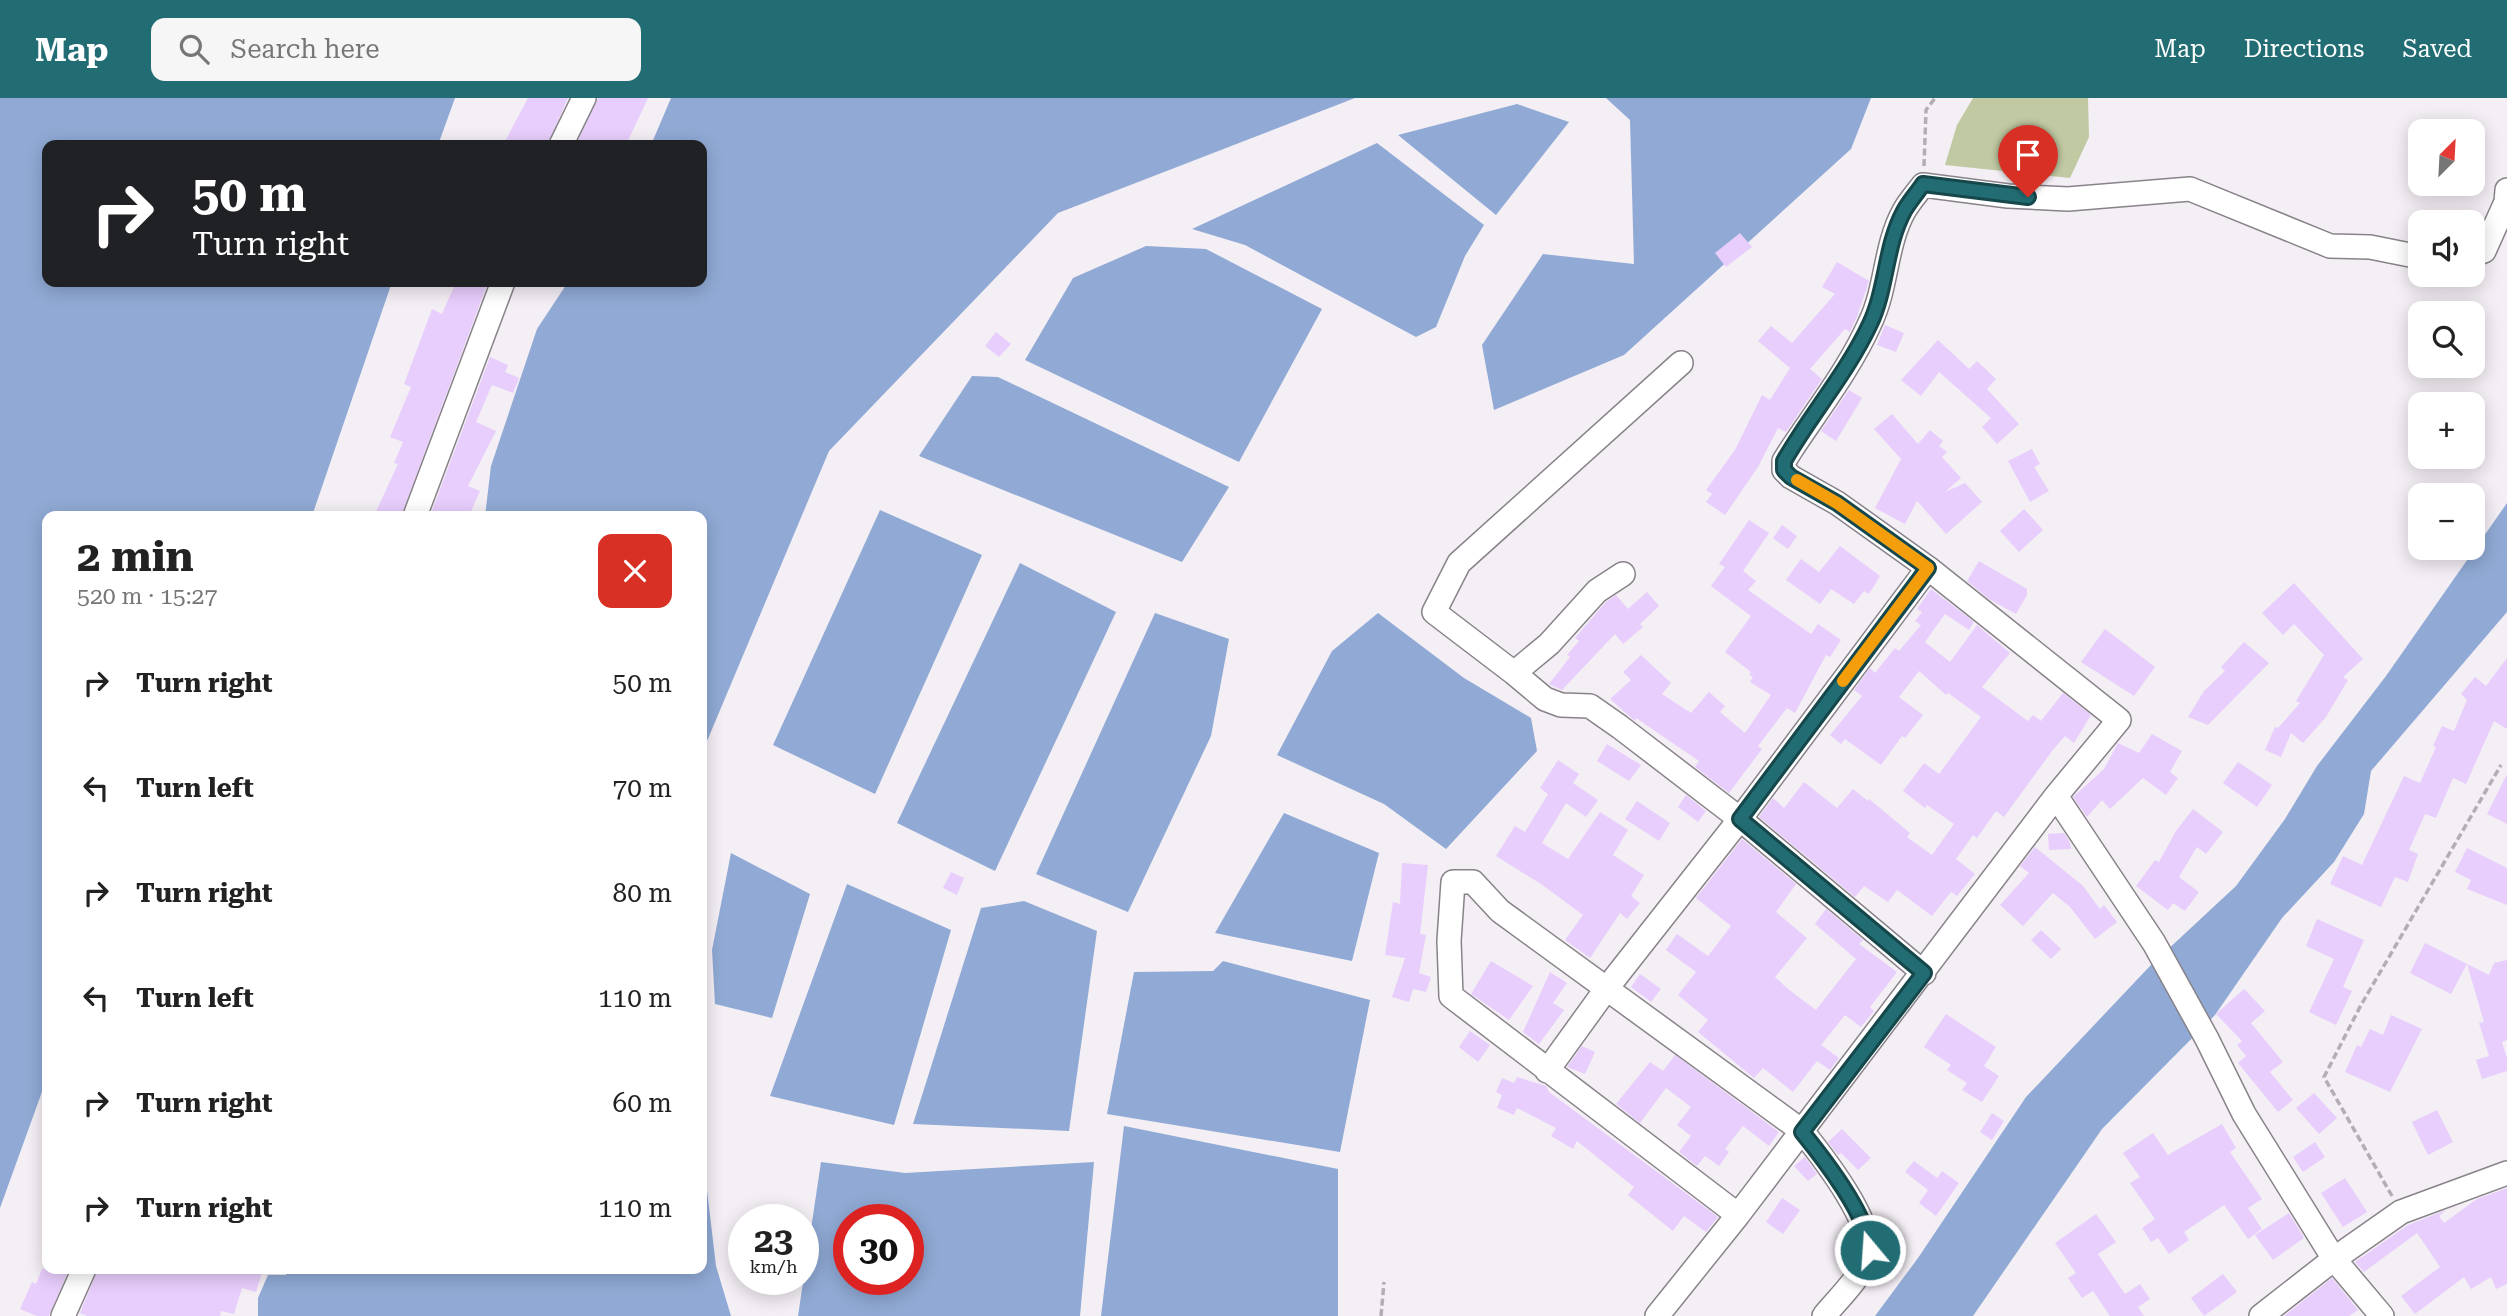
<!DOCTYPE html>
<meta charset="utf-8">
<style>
body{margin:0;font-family:"Roboto Serif",serif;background:#f6f6f6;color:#222;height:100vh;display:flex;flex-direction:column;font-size:26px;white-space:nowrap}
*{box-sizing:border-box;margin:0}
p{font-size:23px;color:#767676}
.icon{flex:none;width:38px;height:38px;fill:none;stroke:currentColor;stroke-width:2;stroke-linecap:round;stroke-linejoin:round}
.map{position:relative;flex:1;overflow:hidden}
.drawer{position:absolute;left:42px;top:413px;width:665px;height:763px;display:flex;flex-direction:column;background:#fff;border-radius:14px;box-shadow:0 4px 18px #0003}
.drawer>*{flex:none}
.top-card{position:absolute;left:42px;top:42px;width:665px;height:147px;border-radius:14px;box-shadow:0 4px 18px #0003;background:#202124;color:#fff;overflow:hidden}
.needle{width:46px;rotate:24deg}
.tools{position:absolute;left:2408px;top:21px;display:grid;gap:14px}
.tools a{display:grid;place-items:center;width:77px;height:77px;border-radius:14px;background:#fff;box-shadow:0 4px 18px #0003;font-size:35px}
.speed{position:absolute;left:728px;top:1106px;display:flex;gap:14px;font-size:35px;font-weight:700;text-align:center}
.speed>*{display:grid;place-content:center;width:91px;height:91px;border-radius:50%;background:#fff;box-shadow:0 4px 18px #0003;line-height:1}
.speed small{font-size:18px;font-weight:400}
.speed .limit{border:10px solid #d22;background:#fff;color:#111}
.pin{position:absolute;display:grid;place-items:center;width:60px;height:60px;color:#fff;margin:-72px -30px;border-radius:50% 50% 50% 0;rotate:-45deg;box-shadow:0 0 7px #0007}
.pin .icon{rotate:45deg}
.me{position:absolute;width:77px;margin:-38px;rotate:342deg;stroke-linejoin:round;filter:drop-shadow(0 0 5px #0008)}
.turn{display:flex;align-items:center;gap:24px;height:147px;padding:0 35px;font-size:32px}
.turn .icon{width:91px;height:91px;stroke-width:2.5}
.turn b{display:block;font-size:49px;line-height:60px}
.round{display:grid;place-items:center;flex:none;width:74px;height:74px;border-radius:14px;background:#f6f6f6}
.overview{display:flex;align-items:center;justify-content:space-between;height:119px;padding:0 35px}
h1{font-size:42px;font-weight:700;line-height:52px}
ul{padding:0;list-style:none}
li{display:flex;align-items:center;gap:21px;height:105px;padding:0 35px}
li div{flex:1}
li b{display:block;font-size:26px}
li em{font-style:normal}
header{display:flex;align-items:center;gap:42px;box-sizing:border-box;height:98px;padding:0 35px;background:#226d74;color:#fff}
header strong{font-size:33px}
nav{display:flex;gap:38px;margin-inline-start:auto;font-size:24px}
.search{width:490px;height:63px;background:#f6f6f6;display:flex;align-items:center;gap:18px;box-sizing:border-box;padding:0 24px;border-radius:14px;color:#767676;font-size:26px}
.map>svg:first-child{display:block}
.green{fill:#c0c9a2}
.water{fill:#90aad5;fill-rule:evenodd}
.building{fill:#e8cefc}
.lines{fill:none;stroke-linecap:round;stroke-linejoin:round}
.minor-casing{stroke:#888389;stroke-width:26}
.path{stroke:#b2aeb3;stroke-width:3.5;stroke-dasharray:7 3.5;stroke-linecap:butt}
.minor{stroke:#fff;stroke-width:23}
.route-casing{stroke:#16474b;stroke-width:18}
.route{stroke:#226d74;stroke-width:12}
.slow{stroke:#f59e0b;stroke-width:12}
</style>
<header>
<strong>Map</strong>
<div class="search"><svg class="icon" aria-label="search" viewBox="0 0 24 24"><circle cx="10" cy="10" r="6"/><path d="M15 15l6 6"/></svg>Search here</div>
<nav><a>Map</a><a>Directions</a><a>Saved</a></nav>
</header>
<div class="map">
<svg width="2507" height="1218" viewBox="0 0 2507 1218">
<rect width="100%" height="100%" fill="#f4eef5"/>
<!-- green -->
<path class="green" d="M1973,0H2088L2089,39L2070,80L1945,67L1957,27Z"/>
<!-- water -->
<path class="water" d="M0,0H455L438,47H47V184H392L312,418H47V980L0,1110Z
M671,0H1355L1058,115L829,353L702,655V418H485L491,368L537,231L568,184H702V47H651Z
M1606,0H1871L1851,51L1624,257L1494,312L1482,247L1543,156L1634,166L1630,22Z
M1517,6L1569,24L1496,117L1398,37Z
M1377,45L1484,127L1465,158L1436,229L1416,239L1245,147L1192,131Z
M1146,148L1206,151L1322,211L1239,364L1025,262L1073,180Z
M972,278L998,279L1229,389L1182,464L919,358Z
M2507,405V514L2371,673L2364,716L2334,764L2282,820L2215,917L2102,1031L1973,1218H1875L1918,1160L2026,999L2150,868L2236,788L2285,721L2317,668L2386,578Z
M880,412L982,457L875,696L773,647Z
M1020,465L1116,514L995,773L897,725Z
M1155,515L1229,541L1211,638L1128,814L1036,776Z
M1378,515L1464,580L1531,620L1537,653L1446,751L1384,706L1277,657L1332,553Z
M1284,715L1379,755L1352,863L1215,835Z
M731,755L810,796L772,920L715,906L712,852Z
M847,786L951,832L894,1027L770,998Z
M1024,803L1097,833L1069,1033L913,1026L981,810Z
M1223,863L1370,902L1340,1054L1107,1016L1134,874L1213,873Z
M1124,1028L1338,1071V1218H1101Z
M702,1050L716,1168L731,1218H258V1200L268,1177H286L287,1171H702Z
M821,1064L905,1075L1094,1064L1080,1218H798ZM849,1122H908V1181H849Z"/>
<!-- building -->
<path class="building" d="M528,0H568L547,47H503Z
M598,0H648L626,47H576Z
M1740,135L1752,149L1726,169L1715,155Z
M1837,164L1869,183L1857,219L1850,234L1845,231L1810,271L1822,281L1786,334L1778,330L1758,369L1725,417L1706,404L1712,396L1706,392L1735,352L1762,297L1770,302L1790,270L1758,243L1771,228L1792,245L1835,196L1822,189Z
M456,184H488L401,418H374L398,366L394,365L403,344L390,339L411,289L404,286L432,211L442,216Z
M1885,227L1904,235L1896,254L1877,247Z
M996,234L1011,246L999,259L985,248Z
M1938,242L1969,271L1977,263L1996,281L1987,291L2019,326L1997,346L1982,329L1991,320L1939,274L1921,298L1901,282Z
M490,259L508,267L505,274L519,280L513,295L492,287L476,324L496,333L468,388L480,393L469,418H430Z
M1849,292L1862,300L1836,343L1821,333Z
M1892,316L1918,346L1930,332L1943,343L1939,348L1947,354L1942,359L1961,380L1945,394L1965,385L1982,404L1946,436L1917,403L1905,426L1875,410L1901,361L1874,331Z
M2032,351L2040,366L2034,369L2049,393L2030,404L2008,363Z
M2024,411L2043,432L2019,454L2000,433Z
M1749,422L1769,435L1743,473L1756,483L1748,492L1811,536L1818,526L1841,542L1830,559L1826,557L1795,615L1787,610L1758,648L1762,651L1729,695L1695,669L1699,663L1636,620L1635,623L1610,601L1631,582L1623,574L1641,557L1671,585L1662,596L1691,615L1709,594L1725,608L1720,614L1745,635L1771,597L1750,584L1753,579L1749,577L1751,574L1725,554L1751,518L1711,488L1725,469L1719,466Z
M1782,427L1797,438L1788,451L1773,440Z
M1840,448L1880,478L1869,496L1864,493L1854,506L1831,491L1820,506L1786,482L1801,461L1819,474Z
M1979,463L2027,491V497L2016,516L1989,501L1967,483Z
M2294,485L2363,561L2343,579L2348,582L2326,619L2303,645L2291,635L2281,659L2265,652L2275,629L2278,630L2300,605L2296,603L2324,557L2294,526L2283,537L2262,515Z
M1931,491L1974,524L1969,532L1945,516L1925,544L1950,564L1977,527L2010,555L1982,589L2028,623L2033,617L2041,623L2063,595L2091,617L2074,645L2065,638L2052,653L2004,719L1996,713L1977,740L1973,737L1956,761L1975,776L1957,798L1951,794L1932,818L1897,792L1888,804L1864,788L1855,799L1759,719L1773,700L1784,710L1804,684L1837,710L1853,691L1868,703L1869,701L1910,735L1907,739L1932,757L1954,726L1927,707L1925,710L1903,693L1924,665L1939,676L1981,619L1948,595L1946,597L1919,573L1899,599L1923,617L1905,640L1902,638L1881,667L1845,641L1841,646L1830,637L1862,598L1854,592L1870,570L1875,575L1895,550L1899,553L1921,527L1915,523L1922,514L1917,511Z
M1647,494L1659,508L1640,526L1643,529L1623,546L1615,536L1562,592L1549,586L1570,559L1567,557L1579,543L1575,540L1606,504L1616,497L1628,511Z
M2105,531L2155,569L2134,598L2081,564Z
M2244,544L2269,565L2208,627L2188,619L2204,593L2225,573L2221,569Z
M2507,560V631L2494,623L2466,686L2453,680L2436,720L2425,716L2409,752L2418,756L2408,784L2395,779L2381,809L2330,786L2343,758L2362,767L2404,678L2420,685L2436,649L2433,648L2442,628L2454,633L2467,602L2461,596L2475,579L2486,588Z
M2152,636L2182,653L2170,674L2178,680L2166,697L2143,680L2110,711L2102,702L2087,719L2073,699L2104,671L2118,645L2139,655Z
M1607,646L1641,667L1629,683L1597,663Z
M1558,662L1579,676L1573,685L1598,702L1586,719L1566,705L1542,745L1568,761L1600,714L1628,732L1613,757L1644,777L1631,798L1640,805L1627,821L1620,815L1590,860L1565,842L1583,817L1541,786L1496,758L1515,728L1525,734L1548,696L1540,690Z
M2238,664L2272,687L2257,709L2223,685Z
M2507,676V726L2487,716Z
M1686,697L1706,713L1698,724L1678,709Z
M1637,703L1670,725L1659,743L1625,721Z
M2193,711L2223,734L2206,756L2197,749L2179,779L2199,794L2185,813L2173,805L2168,812L2136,788L2155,762L2159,764L2176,733Z
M2064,735L2070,745L2071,751L2049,752L2048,736Z
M1742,741L1796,786L1776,814L1807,840L1775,879L1788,891L1816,912L1856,861L1815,826L1826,811L1863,842L1859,846L1897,874L1870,909L1874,913L1861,929L1845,917L1821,947L1839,960L1830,972L1817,963L1793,994L1763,970L1754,980L1698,934L1708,922L1678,897L1696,874L1666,852L1677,836L1708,858L1731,828L1696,800Z
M2035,749L2083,788L2100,811L2104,807L2117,824L2095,841L2070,809L2053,795L2023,828L2000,807L2029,775L2020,768Z
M2467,750L2507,770V807L2467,791L2471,782L2455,774Z
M1402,765L1428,767L1420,836L1426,837L1419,875L1431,879L1426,894L1413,891L1409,904L1392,899L1405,860L1385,857L1393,804L1400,806Z
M951,774L964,780L957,797L943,790Z
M2317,821L2364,842L2343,889L2352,893L2336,927L2309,914L2334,861L2306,848Z
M2041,832L2061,851L2051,861L2031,842Z
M2425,845L2489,877L2494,865L2507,862V942L2502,944L2507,960V973L2482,981L2476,962L2489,958L2479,925L2484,924L2467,866L2451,896L2410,875Z
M1491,863L1533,888L1509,922L1471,896Z
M1550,874L1567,885L1553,905L1564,912L1539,946L1523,934Z
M1640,876L1661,891L1651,904L1631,889Z
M2244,891L2265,913L2251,925L2283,964L2270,974L2293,1002L2278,1014L2238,965L2246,958L2237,947L2242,943L2216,916Z
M1946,916L1996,949L1984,968L1999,978L1982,1004L1962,992L1967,985L1947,972L1951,967L1924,949Z
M2391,917L2422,931L2390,994L2345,974L2357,947L2361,949L2370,931L2383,937Z
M1470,933L1490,947L1478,964L1459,949Z
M1582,948L1595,954L1585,976L1567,969Z
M1675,957L1779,1034L1769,1048L1743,1028L1725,1051L1729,1054L1719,1068L1705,1058L1697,1068L1679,1054L1691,1038L1677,1027L1691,1009L1666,990L1640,1025L1616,1006L1650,964L1663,973Z
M1517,979L1546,988L1549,994L1718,1119L1706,1134L1684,1118L1673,1133L1628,1097L1634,1089L1577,1043L1573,1051L1551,1038L1556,1030L1517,1010L1514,1017L1497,1010L1502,997L1496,994L1502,980L1514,985Z
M2314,995L2337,1020L2319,1036L2296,1010Z
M2437,1012L2453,1044L2428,1057L2412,1024Z
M1992,1015L2004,1023L1992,1042L1980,1034Z
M2222,1026L2236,1050L2230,1054L2262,1101L2248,1110L2262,1131L2248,1141L2224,1107L2184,1134L2189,1142L2169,1156L2158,1140L2151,1144L2142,1130L2155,1121L2130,1085L2140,1079L2123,1055L2153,1035L2168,1057Z
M1842,1031L1871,1060L1858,1072L1841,1055L1838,1057L1828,1044Z
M2315,1044L2325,1059L2303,1074L2293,1059Z
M1805,1059L1817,1076L1808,1083L1794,1068Z
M1914,1063L1937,1080L1942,1073L1959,1085L1936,1118L1919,1105L1928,1092L1905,1074Z
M2345,1080L2367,1114L2343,1129L2321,1095Z
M2507,1090V1186L2496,1191L2491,1179L2471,1191L2464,1179L2415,1216L2401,1198L2440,1169L2417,1135L2364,1174L2355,1164L2408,1127L2446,1112L2439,1118L2444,1125L2477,1101Z
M1782,1100L1800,1112L1783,1136L1766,1124Z
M2289,1115L2304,1140L2273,1162L2255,1137Z
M2096,1116L2116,1144L2098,1156L2125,1196L2140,1186L2150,1201L2138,1209L2144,1218H2110L2093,1193L2082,1200L2068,1180L2076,1175L2055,1145Z
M42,1171H69L49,1218H37L20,1211L32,1184L36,1186Z
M98,1171H263L256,1194L242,1190L234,1216L221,1213L220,1218H87L80,1215Z
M2223,1176L2237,1194L2204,1218L2191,1200Z
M2332,1180L2358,1212L2349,1218H2284Z"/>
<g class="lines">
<defs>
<path id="minor" d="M561,47L584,0
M2473,157L2484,153L2506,104L2507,92
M415,418L503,184
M1623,476L1597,493L1549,546L1514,575L1545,601L1561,607L1590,608L1620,629L1740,721L1924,875
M1514,575L1434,514L1459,465L1681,265
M2056,698L2154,845L2207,941L2244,1016L2334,1161L2382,1218
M1547,973L1607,890L1740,721L1928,470
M1738,1117L1451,898L1449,843L1453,784H1473L1500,813L1802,1033C1822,1058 1879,1130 1867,1161C1859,1181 1838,1201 1824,1218
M63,1218L84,1171
M1657,1218L1738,1117L2056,698L2119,622L1928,470L1837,405L1791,379L1784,372V363L1791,352C1818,311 1850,270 1870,225C1887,190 1885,147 1904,113C1909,104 1917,95 1923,87L2008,98L2068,101L2190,91L2330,148L2370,149L2420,159
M2261,1218L2334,1161L2401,1114L2507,1075"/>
</defs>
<!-- minor casing -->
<use href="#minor" class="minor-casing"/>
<!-- path -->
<path class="path" d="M1924,68L1926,12L1935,0
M2392,1098L2324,979L2361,907L2501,667
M1381,1218L1384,1184"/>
<!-- minor -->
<use href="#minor" class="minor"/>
</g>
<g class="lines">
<defs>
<path id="route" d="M1870,1152C1868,1118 1824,1061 1802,1034L1924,875L1740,721L1928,470L1837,405L1791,379L1784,372V363C1811,316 1847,275 1870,226C1887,190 1885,148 1904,113C1909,104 1917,95 1923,86L2028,99"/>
</defs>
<!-- route casing -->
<use href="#route" class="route-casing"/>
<!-- route -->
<use href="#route" class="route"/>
<!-- slow -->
<path class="slow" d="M1797,382L1837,405L1928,470L1843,583"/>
</g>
</svg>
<div class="tools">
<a><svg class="needle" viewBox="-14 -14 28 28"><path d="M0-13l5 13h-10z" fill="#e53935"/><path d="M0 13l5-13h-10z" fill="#767676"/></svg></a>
<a><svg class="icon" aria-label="sound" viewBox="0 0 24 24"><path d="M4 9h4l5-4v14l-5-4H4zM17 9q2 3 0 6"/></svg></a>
<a><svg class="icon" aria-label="search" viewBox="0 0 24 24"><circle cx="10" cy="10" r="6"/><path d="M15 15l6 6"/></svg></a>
<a>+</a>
<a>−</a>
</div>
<div class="speed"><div>23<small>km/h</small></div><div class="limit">30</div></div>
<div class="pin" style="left:2028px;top:99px;background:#d93025"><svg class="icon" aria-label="arrive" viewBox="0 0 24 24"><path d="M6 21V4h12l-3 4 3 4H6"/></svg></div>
<svg class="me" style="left:1870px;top:1152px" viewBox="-20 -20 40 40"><circle r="17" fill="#226d74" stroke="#fff" stroke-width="3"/><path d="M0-11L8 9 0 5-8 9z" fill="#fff"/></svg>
<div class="top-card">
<div class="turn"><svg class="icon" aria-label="right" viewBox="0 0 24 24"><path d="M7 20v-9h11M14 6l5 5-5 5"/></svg><div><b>50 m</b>Turn right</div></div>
</div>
<section class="drawer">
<div class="overview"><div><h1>2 min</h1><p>520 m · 15:27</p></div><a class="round" style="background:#d93025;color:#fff"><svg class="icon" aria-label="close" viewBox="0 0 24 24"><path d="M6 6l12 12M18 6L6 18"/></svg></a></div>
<ul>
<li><svg class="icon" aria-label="right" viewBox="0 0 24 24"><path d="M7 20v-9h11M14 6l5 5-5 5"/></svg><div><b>Turn right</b></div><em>50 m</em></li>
<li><svg class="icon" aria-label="left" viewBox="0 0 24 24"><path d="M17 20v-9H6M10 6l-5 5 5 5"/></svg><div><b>Turn left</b></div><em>70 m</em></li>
<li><svg class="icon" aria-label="right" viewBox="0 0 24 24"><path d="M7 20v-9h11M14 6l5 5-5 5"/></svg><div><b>Turn right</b></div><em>80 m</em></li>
<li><svg class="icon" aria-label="left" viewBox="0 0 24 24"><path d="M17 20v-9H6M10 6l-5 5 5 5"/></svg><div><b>Turn left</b></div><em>110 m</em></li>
<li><svg class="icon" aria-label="right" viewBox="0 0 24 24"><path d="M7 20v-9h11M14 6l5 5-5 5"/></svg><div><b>Turn right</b></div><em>60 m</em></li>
<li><svg class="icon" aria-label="right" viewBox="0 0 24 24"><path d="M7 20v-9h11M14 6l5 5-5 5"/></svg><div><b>Turn right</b></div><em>110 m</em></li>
</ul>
</section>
</div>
